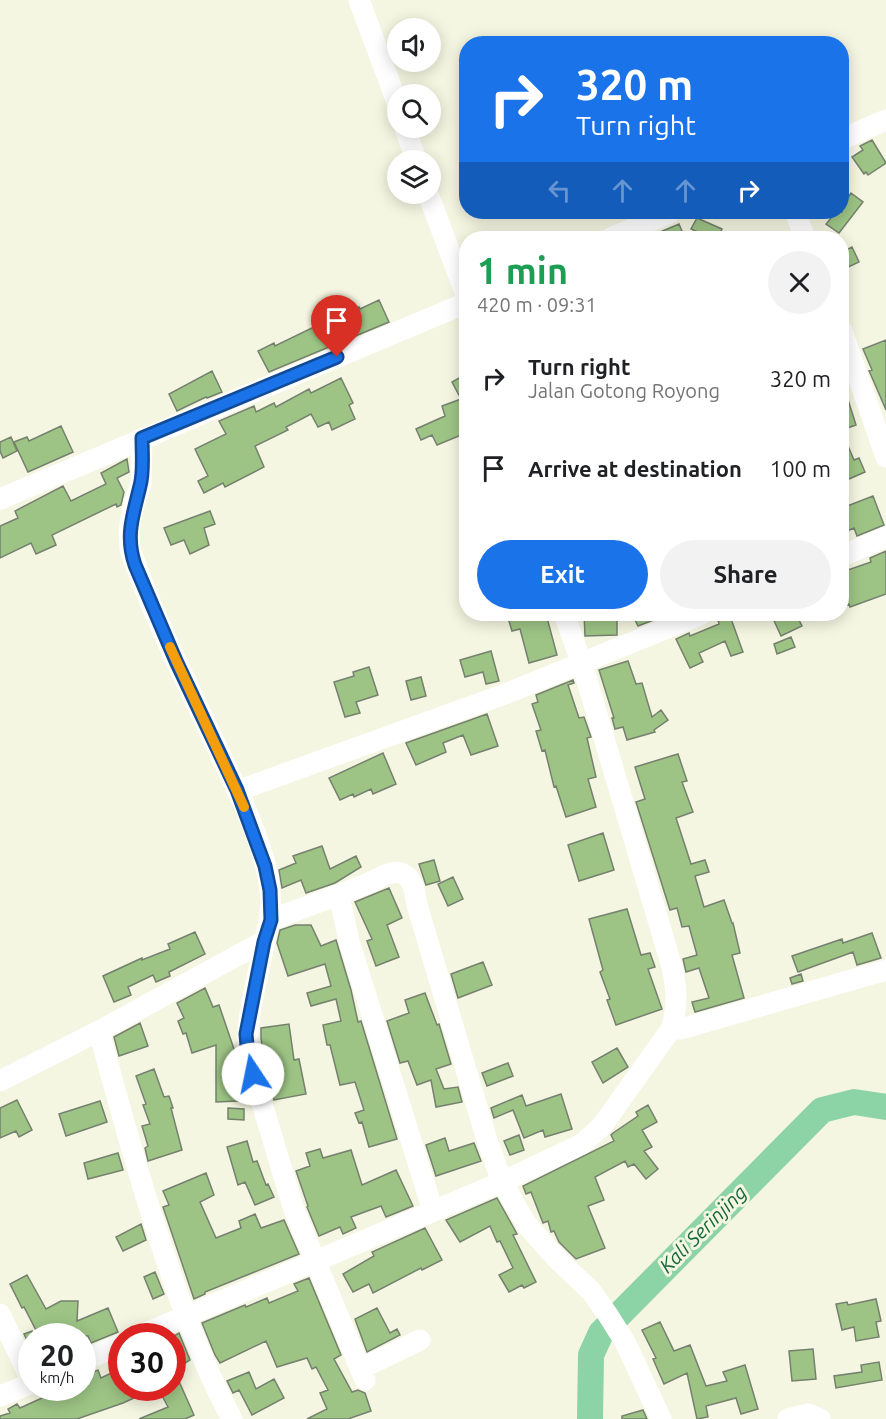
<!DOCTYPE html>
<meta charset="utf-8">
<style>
body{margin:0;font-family:Ubuntu,sans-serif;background:#f2f2f2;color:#202124;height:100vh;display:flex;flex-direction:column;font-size:22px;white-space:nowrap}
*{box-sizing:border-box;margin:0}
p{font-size:20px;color:#757577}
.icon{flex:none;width:33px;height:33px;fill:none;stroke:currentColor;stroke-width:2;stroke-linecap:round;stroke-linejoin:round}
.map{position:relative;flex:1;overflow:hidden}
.drawer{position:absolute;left:459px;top:231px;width:390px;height:390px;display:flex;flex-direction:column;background:#fff;border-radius:24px;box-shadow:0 3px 15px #0003}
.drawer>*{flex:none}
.banner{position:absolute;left:459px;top:36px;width:390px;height:183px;border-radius:24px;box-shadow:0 3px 15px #0003;background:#1a73e8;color:#fff;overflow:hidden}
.controls{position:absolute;left:387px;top:18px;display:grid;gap:12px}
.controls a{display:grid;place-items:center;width:54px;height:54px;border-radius:50%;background:#fff;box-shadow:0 3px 15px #0003;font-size:30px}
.speed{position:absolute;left:18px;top:1323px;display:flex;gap:12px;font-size:30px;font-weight:700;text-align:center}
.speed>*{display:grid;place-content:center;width:78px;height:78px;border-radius:50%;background:#fff;box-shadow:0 3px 15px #0003;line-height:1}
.speed small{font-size:15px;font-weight:400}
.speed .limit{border:9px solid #d22;background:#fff;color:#111}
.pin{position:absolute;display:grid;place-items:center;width:51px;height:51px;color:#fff;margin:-62px -26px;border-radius:50% 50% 50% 0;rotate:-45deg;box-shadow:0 0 6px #0007}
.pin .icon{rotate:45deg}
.me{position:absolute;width:66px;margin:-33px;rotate:349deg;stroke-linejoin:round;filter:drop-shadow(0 0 4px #0008)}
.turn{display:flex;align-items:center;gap:21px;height:126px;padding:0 18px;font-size:27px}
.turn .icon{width:78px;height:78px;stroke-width:2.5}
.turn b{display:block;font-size:42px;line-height:51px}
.lanes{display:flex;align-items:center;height:57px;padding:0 18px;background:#0003;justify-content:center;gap:30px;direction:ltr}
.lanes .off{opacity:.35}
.round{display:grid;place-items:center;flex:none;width:63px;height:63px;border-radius:32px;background:#f2f2f2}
.overview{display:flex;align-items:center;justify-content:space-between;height:102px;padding:0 18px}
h1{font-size:36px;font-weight:600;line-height:45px;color:#1e9e55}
.primary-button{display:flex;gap:12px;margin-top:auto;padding:12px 18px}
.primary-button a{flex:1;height:69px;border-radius:36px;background:#1a73e8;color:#fff;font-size:24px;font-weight:600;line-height:69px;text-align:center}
.primary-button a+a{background:#f2f2f2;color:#202124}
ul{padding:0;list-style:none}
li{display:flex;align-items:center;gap:18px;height:90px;padding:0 18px}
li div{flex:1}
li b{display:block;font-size:22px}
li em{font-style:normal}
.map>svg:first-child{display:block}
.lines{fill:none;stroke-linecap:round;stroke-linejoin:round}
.river{stroke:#8cd3a5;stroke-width:26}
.building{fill:#9dc485;stroke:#75806f;stroke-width:1.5}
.minor{stroke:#fff;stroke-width:21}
.route-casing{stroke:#114b97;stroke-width:15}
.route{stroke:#1a73e8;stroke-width:10}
.slow{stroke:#f59e0b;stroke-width:10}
.labels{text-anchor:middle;stroke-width:6;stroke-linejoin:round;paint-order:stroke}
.water-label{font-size:20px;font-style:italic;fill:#15663d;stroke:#f4f6e1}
</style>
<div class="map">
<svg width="886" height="1419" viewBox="0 0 886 1419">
<rect width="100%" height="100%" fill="#f4f6e1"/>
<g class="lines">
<!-- river -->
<path class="river" d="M590,1419L591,1355L601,1333L822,1110L854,1102L886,1107"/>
</g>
<!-- building -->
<path class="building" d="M872,140L886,163L868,175L866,172L864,174L852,157L863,150L860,146Z
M851,193L863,202L839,233L826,224L836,212H842V207Z
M697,218L722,229L718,238H711L691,229Z
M679,224L685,238H646Z
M852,247L859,262L842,270V252Z
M379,300L389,322L269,372L258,351L274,343L275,346L322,323L323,326L348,315L347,312L359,307L360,309Z
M886,340V410L870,373L869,371L872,370L863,349Z
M212,371L222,392L207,398L206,397L177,411L169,394Z
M466,374V433L437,445L432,435L421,440L416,429L445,416L442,406L461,399L452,382Z
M341,378L353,403L349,405L355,419L332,430L329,422L318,427L311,414L286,427L288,430L255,446L264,467L225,487L223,483L204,493L198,481L208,476L195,449L226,434L219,421L254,406L256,412L274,403L276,407L309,389L311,393Z
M842,387H844L856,425L842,430Z
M61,426L73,452L28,472L14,442L27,437L29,441Z
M842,432L854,460L859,458L865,472L842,482Z
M11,437L17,451L3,458L0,451V442Z
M127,459L129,472L117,478L124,492L121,505L117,507L116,504L52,535L56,545L36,554L31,543L0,558V526L18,518L15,511L63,486L71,501L106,484L101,473Z
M873,496L884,525L857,536L854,528L842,533V508Z
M210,511L215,524L204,528L209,545L190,554L184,540L171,545L164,528Z
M886,551V594L850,607L849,604L842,607V572L871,562L870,558Z
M522,614H546L557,655L529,663L520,629L512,631L508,618Z
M584,614H617V635L585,636Z
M632,614H669L638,626Z
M771,614H796L802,626L781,636Z
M730,616L743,652L731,656L725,641L699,653L703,662L690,668L676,639L689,633L690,636L719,624L718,620Z
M791,637L795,647L777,654L774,644Z
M491,651L499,681L486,684L483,672L465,677L460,660Z
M628,661L636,684L642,683L652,717L661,710L668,720L654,730L655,732L627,740L623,727L615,729L612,718H614L599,670Z
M369,667L378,695L356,702L360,713L345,717L334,682L354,676L353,672Z
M421,677L426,696L411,700L406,681Z
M573,680L574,683L568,685L579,718L584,717L591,737L587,738L596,777L588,779L596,807L566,817L556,786L554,787L545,750L542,751L536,731L541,730L532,704L538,702L536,695Z
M487,714L498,746L471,755L463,735L443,743L446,752L416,765L406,743Z
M383,753L396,784L373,794L371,789L354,797L353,794L340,800L329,778Z
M678,754L687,781L682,782L693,812L676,818L691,864L705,860L709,872L695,876L704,907L724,900L732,923H733L740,953L732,955L744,998L695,1012L692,1002L709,998L699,968L686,972L683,959L697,955L689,926L682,927L677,908L670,910L636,802L645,799L635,767Z
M603,833L614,870L579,881L568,845Z
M322,846L330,869L356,856L361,867L335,883L306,893L301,880L282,888L279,870L296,863L293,856Z
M434,860L440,881L426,885L419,864Z
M453,877L463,899L448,906L438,884Z
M389,888L402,918L387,925L399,957L376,966L367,941L372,939L355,902Z
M627,909L641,955L650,953L655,967L648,969L662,1009L616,1025L607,1000L610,999L600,972L603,970L589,919Z
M295,925H311L321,946L336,940L351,990L358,1022L361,1021L397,1139L369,1147L362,1122L359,1123L355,1113L364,1110L355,1082L340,1085L330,1045H327L323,1025L341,1021L336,999L311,1006L307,993L331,986L325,964L288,976L277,943L280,930Z
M195,932L205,954L169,972L170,976L156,982L153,975L128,987L131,995L114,1002L103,976L142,958V960L170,949L168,944Z
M872,933L881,958L857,965L853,952L798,972L792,956L842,939L843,943Z
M483,962L492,985L458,998L451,974Z
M801,974L803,981L792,984L790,978Z
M205,988L213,1007L219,1005L235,1052L238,1069V1101L216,1102V1045L192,1053L186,1033L183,1034L178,1021L184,1018L177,1003Z
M425,993L437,1025L439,1024L451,1064L436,1069L444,1089L458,1087L462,1102L436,1107L431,1080L417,1085L408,1061L400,1063L387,1021L409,1013L405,1000Z
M140,1023L148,1046L119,1056L114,1037Z
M289,1024L294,1060L299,1059L306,1094L274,1100L264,1061L261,1038V1028Z
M617,1048L628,1067L603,1083L592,1062Z
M508,1063L513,1076L487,1086L482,1073Z
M154,1069L164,1097L169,1096L173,1108H171L182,1150L148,1161L145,1148L148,1146L142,1126L150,1124L143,1105L146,1104L136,1076Z
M561,1094L572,1129L545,1137L543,1130L524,1138L513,1110L494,1118L491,1108L522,1095L526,1106Z
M17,1100L32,1130L19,1137L16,1131L0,1138V1108Z
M100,1101L107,1122L66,1136L59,1114Z
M648,1105L657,1122L642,1130L652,1147L644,1151L658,1169L646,1179L634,1164L628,1167L625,1161L595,1177L604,1200L588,1206L605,1248L576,1259L559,1242L554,1231L551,1232L548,1221L543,1223L531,1192L526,1194L523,1186L614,1141L611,1135L613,1133L638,1116L636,1112Z
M228,1108L244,1109V1120L228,1119Z
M519,1135L524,1150L510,1155L504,1141Z
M445,1138L449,1151L474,1143L481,1161L436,1176L426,1145Z
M247,1141L253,1162L257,1161L266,1185L268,1184L274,1197L255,1205L245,1182L238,1185L227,1147Z
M320,1149L323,1158L351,1150L362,1185L396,1170L413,1206L386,1217L381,1206L351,1217L356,1228L343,1234L340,1227L319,1236L307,1207L308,1206L296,1171L310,1166L306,1153Z
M118,1153L123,1170L88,1179L84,1163Z
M206,1173L214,1195L200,1202L216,1238L241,1228L239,1221L255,1214L261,1228L284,1220L299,1254L205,1292V1294L194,1299L163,1207L169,1205L163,1191Z
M497,1198L516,1232L517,1234L513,1235L536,1282L524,1288L522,1285L509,1292L499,1275L513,1268L500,1241L497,1242L490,1226L460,1242L446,1220Z
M141,1224L146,1240L123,1251L116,1237Z
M425,1228L442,1260L422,1270L421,1268L373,1293L369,1284L353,1292L343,1274L374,1256L372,1252Z
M155,1272L164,1294L153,1299L144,1277Z
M27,1275L46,1309L61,1301H78L77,1321L108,1308L118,1332L91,1343L88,1336H39L24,1307L22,1308L10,1284Z
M309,1278L341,1355L334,1359L352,1392L358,1390L365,1393L371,1411L348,1419H307L327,1409L320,1393L328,1390L316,1367L312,1369L307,1358L277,1367L266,1341L220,1363L215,1355L202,1323L245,1305L246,1307L267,1298L269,1303L298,1291L294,1284Z
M876,1299L881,1321L876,1322L879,1337L856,1341L854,1327L842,1330L836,1304L847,1302L848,1305Z
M377,1308L390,1333L397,1329L400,1335L367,1352L355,1319Z
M660,1322L674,1351L690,1345L706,1386L727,1381L723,1372L745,1365L758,1409L741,1414L736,1398L706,1406L708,1417L697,1419L687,1373L664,1384L653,1359L656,1358L642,1330Z
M32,1331V1351L24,1334Z
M179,1333L190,1360L174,1370L194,1415L185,1419H139L168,1407L158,1388H172V1337Z
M813,1349L816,1379L792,1381L789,1351Z
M879,1362L882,1380L836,1388L834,1376L862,1372L861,1365Z
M122,1368V1388H156L123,1403L77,1419H0V1416L10,1413L8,1409L17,1404L20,1408L64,1388H82V1377L98,1370L101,1378Z
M249,1372L256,1389L274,1379L284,1398L252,1415L239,1390L233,1393L227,1381Z
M643,1410L647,1419H622V1416Z"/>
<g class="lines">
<!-- minor -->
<path class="minor" d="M359,0L398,105
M405,128L416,160
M842,139L886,120
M428,194L466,295
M795,212L805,238
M611,238L671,212
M842,331L886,457
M142,438L141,484L134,503L129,530L130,549C154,619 189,687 220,754C239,793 266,848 270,891C272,914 268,923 264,944C257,982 245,1019 248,1057L294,1210L365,1380
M0,499L466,303
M842,556L886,537
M237,791L505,694L702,614
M339,895L349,941L433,1211
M271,920C304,907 338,896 371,882C379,878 392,870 401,873C414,878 415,893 417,905L486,1137L502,1182L527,1225L556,1258L591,1291L608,1315L625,1342L661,1419
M671,1029H681L886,970
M99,1031C117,1098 135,1163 156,1229C177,1294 199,1358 232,1419
M0,1081L99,1031L264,941
M0,1314L32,1382
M139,1336L502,1182L582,1144L602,1126L671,1029C678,1007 677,989 672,967L582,664L564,614
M82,1361L122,1344
M360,1369L420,1340
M0,1396L32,1383
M788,1419L808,1414L820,1419"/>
</g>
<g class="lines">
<defs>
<path id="route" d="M253,1074L248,1057L246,1034L264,942L271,920L270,890L265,866L237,790L176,661L135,565C125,535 133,516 140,486C144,472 142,454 142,438L337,357"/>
</defs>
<!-- route casing -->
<use href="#route" class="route-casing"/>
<!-- route -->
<use href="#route" class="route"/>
<!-- slow -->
<path class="slow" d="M170,647L244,807"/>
</g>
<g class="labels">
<!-- water labels -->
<g class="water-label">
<text transform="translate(703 1229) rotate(-45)" y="7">Kali Serinjing</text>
</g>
</g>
</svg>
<div class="controls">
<a><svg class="icon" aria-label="sound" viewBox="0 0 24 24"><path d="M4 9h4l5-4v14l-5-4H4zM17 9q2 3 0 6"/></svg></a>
<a><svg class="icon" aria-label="search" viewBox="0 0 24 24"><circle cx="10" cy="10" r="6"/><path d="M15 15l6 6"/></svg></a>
<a><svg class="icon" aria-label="layers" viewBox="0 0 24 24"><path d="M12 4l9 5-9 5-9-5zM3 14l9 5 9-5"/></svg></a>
</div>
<div class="speed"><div>20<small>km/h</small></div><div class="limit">30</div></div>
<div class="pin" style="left:337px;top:357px;background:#d93025"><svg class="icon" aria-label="arrive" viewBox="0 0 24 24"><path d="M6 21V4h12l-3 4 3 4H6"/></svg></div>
<svg class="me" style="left:253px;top:1074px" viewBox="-20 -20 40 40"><circle r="19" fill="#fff"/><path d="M0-13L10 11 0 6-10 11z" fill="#1a73e8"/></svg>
<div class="banner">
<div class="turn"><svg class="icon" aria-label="right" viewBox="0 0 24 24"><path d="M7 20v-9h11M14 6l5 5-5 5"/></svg><div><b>320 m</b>Turn right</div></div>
<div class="lanes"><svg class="icon off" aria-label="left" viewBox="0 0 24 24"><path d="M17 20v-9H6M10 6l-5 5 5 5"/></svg><svg class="icon off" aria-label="ahead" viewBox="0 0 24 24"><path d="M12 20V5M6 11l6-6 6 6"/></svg><svg class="icon off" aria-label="ahead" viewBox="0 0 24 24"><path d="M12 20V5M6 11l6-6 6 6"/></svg><svg class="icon" aria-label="right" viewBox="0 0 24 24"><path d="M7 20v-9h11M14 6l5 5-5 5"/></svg></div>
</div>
<section class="drawer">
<div class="overview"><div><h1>1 min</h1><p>420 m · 09:31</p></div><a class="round"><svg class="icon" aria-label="close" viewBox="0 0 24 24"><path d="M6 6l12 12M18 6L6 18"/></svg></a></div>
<ul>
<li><svg class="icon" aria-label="right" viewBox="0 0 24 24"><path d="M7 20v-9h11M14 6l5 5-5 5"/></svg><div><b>Turn right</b><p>Jalan Gotong Royong</p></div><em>320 m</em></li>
<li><svg class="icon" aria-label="arrive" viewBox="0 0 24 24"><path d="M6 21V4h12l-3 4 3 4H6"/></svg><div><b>Arrive at destination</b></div><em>100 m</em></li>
</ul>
<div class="primary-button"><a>Exit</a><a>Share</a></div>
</section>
</div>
